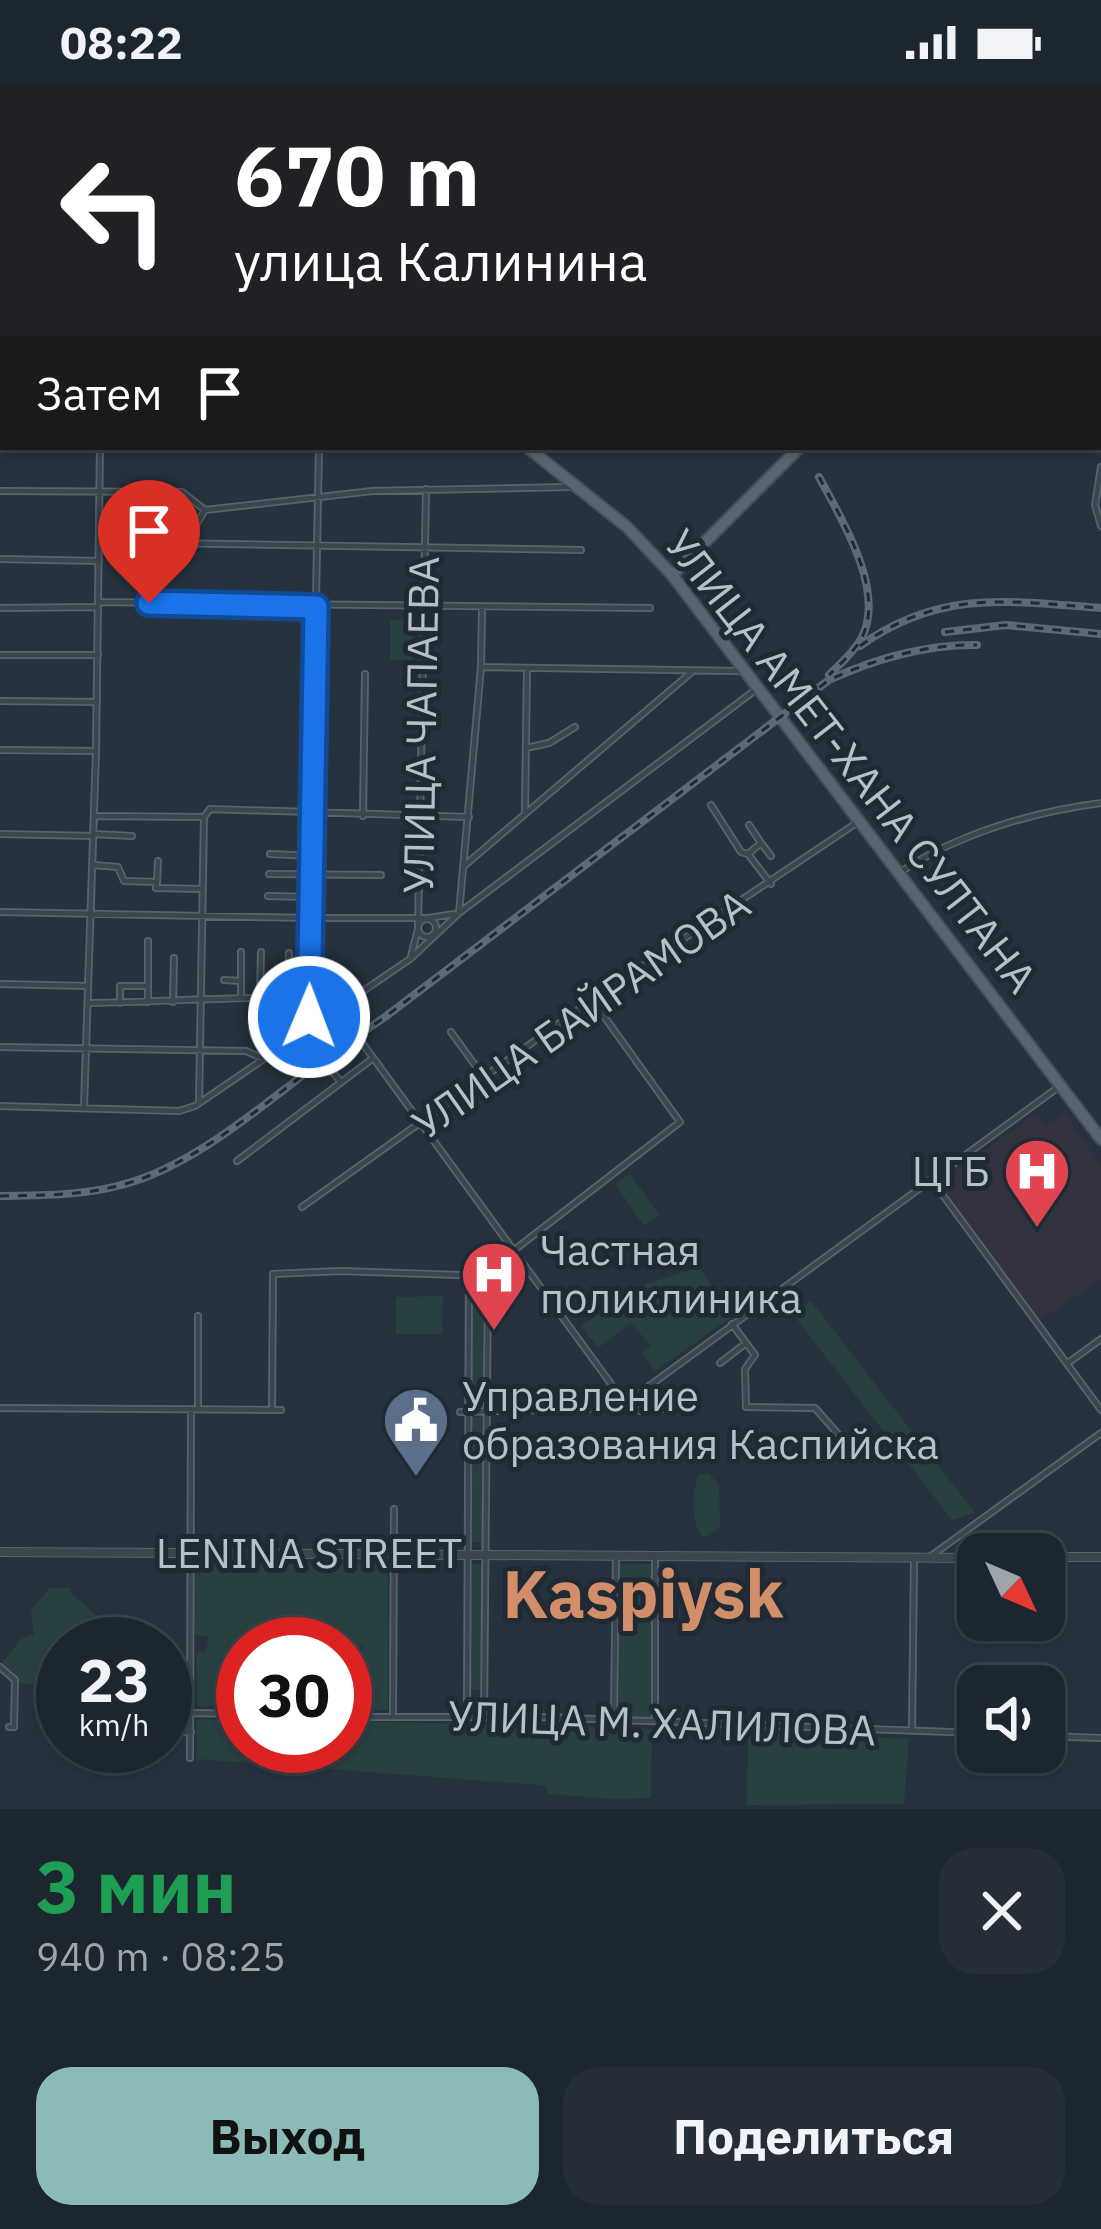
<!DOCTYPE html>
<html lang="ru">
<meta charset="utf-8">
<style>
body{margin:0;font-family:"IBM Plex Sans",sans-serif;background:#252e37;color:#f1f3f6;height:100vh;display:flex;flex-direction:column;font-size:45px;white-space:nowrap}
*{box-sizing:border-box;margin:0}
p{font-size:39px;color:#a0a5aa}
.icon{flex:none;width:66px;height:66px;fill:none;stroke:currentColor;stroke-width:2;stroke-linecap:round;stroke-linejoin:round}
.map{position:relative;height:1725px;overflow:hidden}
.drawer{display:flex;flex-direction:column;background:#1c262f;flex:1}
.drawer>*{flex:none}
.hud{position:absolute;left:0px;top:0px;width:1101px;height:366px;box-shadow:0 3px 9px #0004,0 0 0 3px #3a434b;background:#202124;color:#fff;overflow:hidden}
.needle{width:78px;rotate:134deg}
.buttons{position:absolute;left:957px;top:1449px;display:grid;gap:24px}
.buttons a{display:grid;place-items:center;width:108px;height:108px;border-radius:24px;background:#1c262f;box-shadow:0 3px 9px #0004,0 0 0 3px #3a434b;font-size:60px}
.speed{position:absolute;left:36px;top:1533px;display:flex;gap:24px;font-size:60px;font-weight:700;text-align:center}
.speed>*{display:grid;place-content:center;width:156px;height:156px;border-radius:50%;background:#1c262f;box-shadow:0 3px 9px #0004,0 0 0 3px #3a434b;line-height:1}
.speed small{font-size:30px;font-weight:400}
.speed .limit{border:18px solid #d22;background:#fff;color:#111}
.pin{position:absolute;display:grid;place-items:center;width:102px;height:102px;color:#fff;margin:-123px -51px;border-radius:50% 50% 50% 0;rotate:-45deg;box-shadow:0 0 12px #0007}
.pin .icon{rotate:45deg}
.me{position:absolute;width:132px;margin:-66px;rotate:1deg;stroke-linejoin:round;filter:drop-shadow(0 0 9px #0008)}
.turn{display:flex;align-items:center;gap:42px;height:252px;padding:0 36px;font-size:54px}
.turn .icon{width:156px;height:156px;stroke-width:2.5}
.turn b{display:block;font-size:84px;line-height:102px}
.then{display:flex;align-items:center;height:114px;padding:0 36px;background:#0003;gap:24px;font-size:45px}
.round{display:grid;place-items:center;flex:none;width:126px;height:126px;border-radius:36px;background:#252e37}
.overview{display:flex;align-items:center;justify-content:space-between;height:204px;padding:0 36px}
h1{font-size:72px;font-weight:800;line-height:90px;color:#1e9e55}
.primary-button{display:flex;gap:24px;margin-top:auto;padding:24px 36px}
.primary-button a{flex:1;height:138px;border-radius:36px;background:#8bbbb9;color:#111;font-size:48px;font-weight:800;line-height:138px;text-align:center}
.primary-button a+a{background:#252e37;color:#f1f3f6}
.status{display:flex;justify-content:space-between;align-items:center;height:84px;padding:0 60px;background:#1c262f;direction:ltr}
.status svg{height:33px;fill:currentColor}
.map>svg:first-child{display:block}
.medical{fill:#323240}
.green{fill:#284040}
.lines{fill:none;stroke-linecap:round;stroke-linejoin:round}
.minor-casing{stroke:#58636d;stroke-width:8}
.tertiary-casing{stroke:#58636d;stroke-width:10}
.primary-casing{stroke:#444e58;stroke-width:14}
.minor{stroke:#3a454f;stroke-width:4.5}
.tertiary{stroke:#3a454f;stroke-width:8}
.primary{stroke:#58646f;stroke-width:10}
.rail-casing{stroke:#5c6976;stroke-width:8}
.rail{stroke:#1f2a35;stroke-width:3;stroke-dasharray:9;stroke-linecap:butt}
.route-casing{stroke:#114b97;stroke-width:30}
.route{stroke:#1a73e8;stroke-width:21}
.labels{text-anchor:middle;stroke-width:10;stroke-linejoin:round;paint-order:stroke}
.street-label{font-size:42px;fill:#b7c0ca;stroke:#1f2a35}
.poi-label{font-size:42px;fill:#b7c0ca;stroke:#1f2a35;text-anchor:start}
.town-label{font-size:66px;font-weight:bold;fill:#d28d69;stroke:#1f2a35}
</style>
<div class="status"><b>08:22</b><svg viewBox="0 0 49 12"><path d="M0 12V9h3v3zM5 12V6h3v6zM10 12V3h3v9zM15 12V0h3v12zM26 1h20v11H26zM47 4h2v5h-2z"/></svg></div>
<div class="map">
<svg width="1101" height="1725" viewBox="0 0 1101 1725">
<rect width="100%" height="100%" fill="#26333f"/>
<!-- medical -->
<path class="medical" d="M1037,1029L1046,1041L1064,1029L1101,1080V1195L1039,1237L938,1099Z"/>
<!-- green -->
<path class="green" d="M453,0H1058L1060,3H453Z
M390,536H413V576H390Z
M630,1090L659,1131L644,1142L615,1100Z
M699,1183L733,1232L655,1287L642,1268L651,1261L630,1239L598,1264L581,1242L634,1204Z
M472,1196H483V1316H472Z
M443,1212L442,1250H396V1213Z
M811,1217L975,1429L952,1436L792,1229Z
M471,1333H482V1458H471Z
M708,1389L719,1400L720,1443L708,1452H702C691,1439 691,1406 699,1391Z
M192,1478L388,1480V1626H362V1562L243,1560V1623L197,1622V1568L206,1567L209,1553L192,1550Z
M472,1480H483L482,1606H470Z
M619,1480H653V1633H619Z
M50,1504H71L70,1508L129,1560H63V1603L10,1598L0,1582L21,1555L34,1550L31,1526Z
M197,1635L243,1636V1662H345V1637L652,1645L651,1714L613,1715L547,1710V1703L540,1701L197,1675Z
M748,1648L909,1655L904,1720L747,1721Z"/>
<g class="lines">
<defs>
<path id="minor" d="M195,0L230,3
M455,0V3
M511,0V3
M562,0V3
M606,0V3
M647,0L648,3
M694,0V3
M738,0L739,3
M772,0L773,3
M805,0V3
M858,0V3
M917,0V3
M949,0V3
M995,0V3
M1038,0V3
M109,3V0
M277,3V0
M324,3L325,0
M367,3L368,0
M1098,156L1101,154
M0,226H3
M0,288H3
M1098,298L1101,297
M0,347H3
M1101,383L1095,421L1101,442
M0,407L182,408L205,426
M101,458L581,466
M0,475L99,477
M98,518L650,524
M149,519L205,426L372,407L570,403
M0,524L96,523
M0,571H98
M481,583L739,587
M0,617L97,618
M526,664L549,659L575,643
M0,666L96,667
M711,721L741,768L748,770
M525,728L527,584
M95,732L204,733L210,725L469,733
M363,732L365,590
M749,741L761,759
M0,750L94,752
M94,750L132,752
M270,770L312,772
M93,781L118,783L124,797L157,798L156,804L202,805
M464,782L693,587
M899,789C957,750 1032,728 1101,719
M269,790L381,791
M157,798L158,777
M771,800L748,770L761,759L771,772
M268,812L311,813
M0,828L311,834H429L454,830
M459,829L481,583L482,524
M418 844a9 9 0 1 1 18 0a9 9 0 1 1-18 0Z
M148,857V918
M411,872L418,845L426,405
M224,896L241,897
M261,896H288L289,869
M0,900L88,902
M241,913V868
M260,913L261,868
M173,918L174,874
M88,919C161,918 234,912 308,914
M120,919V902H148
M339,927L625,1319L640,1327L671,1324
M316,939L309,933L308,914L319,363
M451,948L483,992
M0,963L246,967L262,974
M329,984L341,998
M199,1019L204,733
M0,1022L179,1027L195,1022L410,875L459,829L754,607
M84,1023L96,667L100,363
M237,1077L372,975
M931,1095L1101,1326
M302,1123L592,916L858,738
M513,1167L680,1038L593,917
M477,1188L510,1162
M198,1232V1325
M732,1240L755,1271L745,1285L746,1323L815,1324L838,1350
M720,1279L746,1259
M1068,1279L1101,1255
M272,1323L273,1190L340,1187L488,1192L516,1171
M0,1324L281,1326
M460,1328L619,1324L1060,1002
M931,1472L1101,1349
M655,1475V1637
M0,1583L15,1596L14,1643H9
M191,1629L243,1630
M484,1630L488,1192
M393,1632L394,1425
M467,1632L469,1189
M345,1633H538L978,1649
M614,1633L616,1471
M912,1647L914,1476
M165,1649L191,1648
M1044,1652L1101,1654
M148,1662V1672
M190,1674L191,1326"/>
<path id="tertiary" d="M0,1468L978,1474
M1044,1473H1101"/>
<path id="primary" d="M40,0L45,3
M0,10L3,11
M1098,201H1101
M1098,224L1101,223
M527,363L627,443L672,491L1101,1055
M672,491L800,363"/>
</defs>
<!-- minor casing -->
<use href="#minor" class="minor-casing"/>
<!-- tertiary casing -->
<use href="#tertiary" class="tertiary-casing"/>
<!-- primary casing -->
<use href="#primary" class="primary-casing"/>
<!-- minor -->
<use href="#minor" class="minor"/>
<!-- tertiary -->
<use href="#tertiary" class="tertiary"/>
<!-- primary -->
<use href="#primary" class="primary"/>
<defs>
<path id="rail" d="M819,393C841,434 887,508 861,555C853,569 840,580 829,591
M945,548L1006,541L1101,550
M860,562C940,505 1009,517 1101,524
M315,981L385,933L829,596C874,575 927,560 977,561
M0,1112C40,1111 82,1112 121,1101C194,1083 267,1017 327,973"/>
</defs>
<!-- rail casing -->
<use href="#rail" class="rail-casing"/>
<!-- rail -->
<use href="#rail" class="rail"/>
</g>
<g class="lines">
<defs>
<path id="route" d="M149,519L316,523L309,933"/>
</defs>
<!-- route casing -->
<use href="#route" class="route-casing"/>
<!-- route -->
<use href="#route" class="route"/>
</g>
<!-- icons -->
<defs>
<symbol id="hospital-pin" viewBox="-11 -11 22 30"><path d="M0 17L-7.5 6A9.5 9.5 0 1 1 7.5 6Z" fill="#e0444e" stroke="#1f2a35"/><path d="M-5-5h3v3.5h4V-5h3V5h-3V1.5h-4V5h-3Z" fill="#fff"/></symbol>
<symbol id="civic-pin" viewBox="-11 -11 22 30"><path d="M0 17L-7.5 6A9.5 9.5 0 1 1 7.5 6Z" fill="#5c6f8a" stroke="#1f2a35"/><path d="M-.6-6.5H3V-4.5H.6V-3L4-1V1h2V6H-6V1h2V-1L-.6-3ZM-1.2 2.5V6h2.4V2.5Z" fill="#fff"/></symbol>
</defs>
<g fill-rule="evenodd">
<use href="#hospital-pin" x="999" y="1049" width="76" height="104"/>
<use href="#hospital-pin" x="456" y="1152" width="76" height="104"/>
<use href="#civic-pin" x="378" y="1298" width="76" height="104"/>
</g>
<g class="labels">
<!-- street labels -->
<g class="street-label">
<text transform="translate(421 641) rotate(-89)" y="15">УЛИЦА ЧАПАЕВА</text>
<text transform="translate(851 677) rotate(52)" y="15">УЛИЦА АМЕТ-ХАНА СУЛТАНА</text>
<text transform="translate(581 930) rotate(-35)" y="15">УЛИЦА БАЙРАМОВА</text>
<text x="309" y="1484">LENINA STREET</text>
<text transform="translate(662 1639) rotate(2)" y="15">УЛИЦА М. ХАЛИЛОВА</text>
</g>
<!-- poi labels -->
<g class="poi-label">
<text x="990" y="1102" text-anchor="end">ЦГБ</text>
<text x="540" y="1181">Частная<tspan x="540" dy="48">поликлиника</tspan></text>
<text x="462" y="1327">Управление<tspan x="462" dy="48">образования Каспийска</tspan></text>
</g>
<!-- town labels -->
<g class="town-label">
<text x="643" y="1534">Kaspiysk</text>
</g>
</g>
</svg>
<div class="buttons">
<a><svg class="needle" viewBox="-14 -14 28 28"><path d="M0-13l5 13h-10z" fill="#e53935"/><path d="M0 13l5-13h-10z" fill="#a0a5aa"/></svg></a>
<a><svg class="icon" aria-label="sound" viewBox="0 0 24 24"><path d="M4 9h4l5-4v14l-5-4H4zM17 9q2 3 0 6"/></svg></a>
</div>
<div class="speed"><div>23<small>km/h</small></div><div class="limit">30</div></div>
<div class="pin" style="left:149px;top:519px;background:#d93025"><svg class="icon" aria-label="arrive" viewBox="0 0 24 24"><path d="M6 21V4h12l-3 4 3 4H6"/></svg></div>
<svg class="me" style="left:309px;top:933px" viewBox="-20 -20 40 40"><circle r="17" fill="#1a73e8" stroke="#fff" stroke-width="3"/><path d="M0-11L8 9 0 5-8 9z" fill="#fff"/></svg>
<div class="hud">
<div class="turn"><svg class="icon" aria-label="left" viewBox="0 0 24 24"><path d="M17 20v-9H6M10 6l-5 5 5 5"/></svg><div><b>670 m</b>улица Калинина</div></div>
<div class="then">Затем<svg class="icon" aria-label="arrive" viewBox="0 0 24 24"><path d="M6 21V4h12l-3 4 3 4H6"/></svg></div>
</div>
</div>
<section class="drawer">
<div class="overview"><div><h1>3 мин</h1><p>940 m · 08:25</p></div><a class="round"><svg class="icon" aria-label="close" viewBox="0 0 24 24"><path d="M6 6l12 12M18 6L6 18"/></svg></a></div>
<div class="primary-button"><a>Выход</a><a>Поделиться</a></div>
</section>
